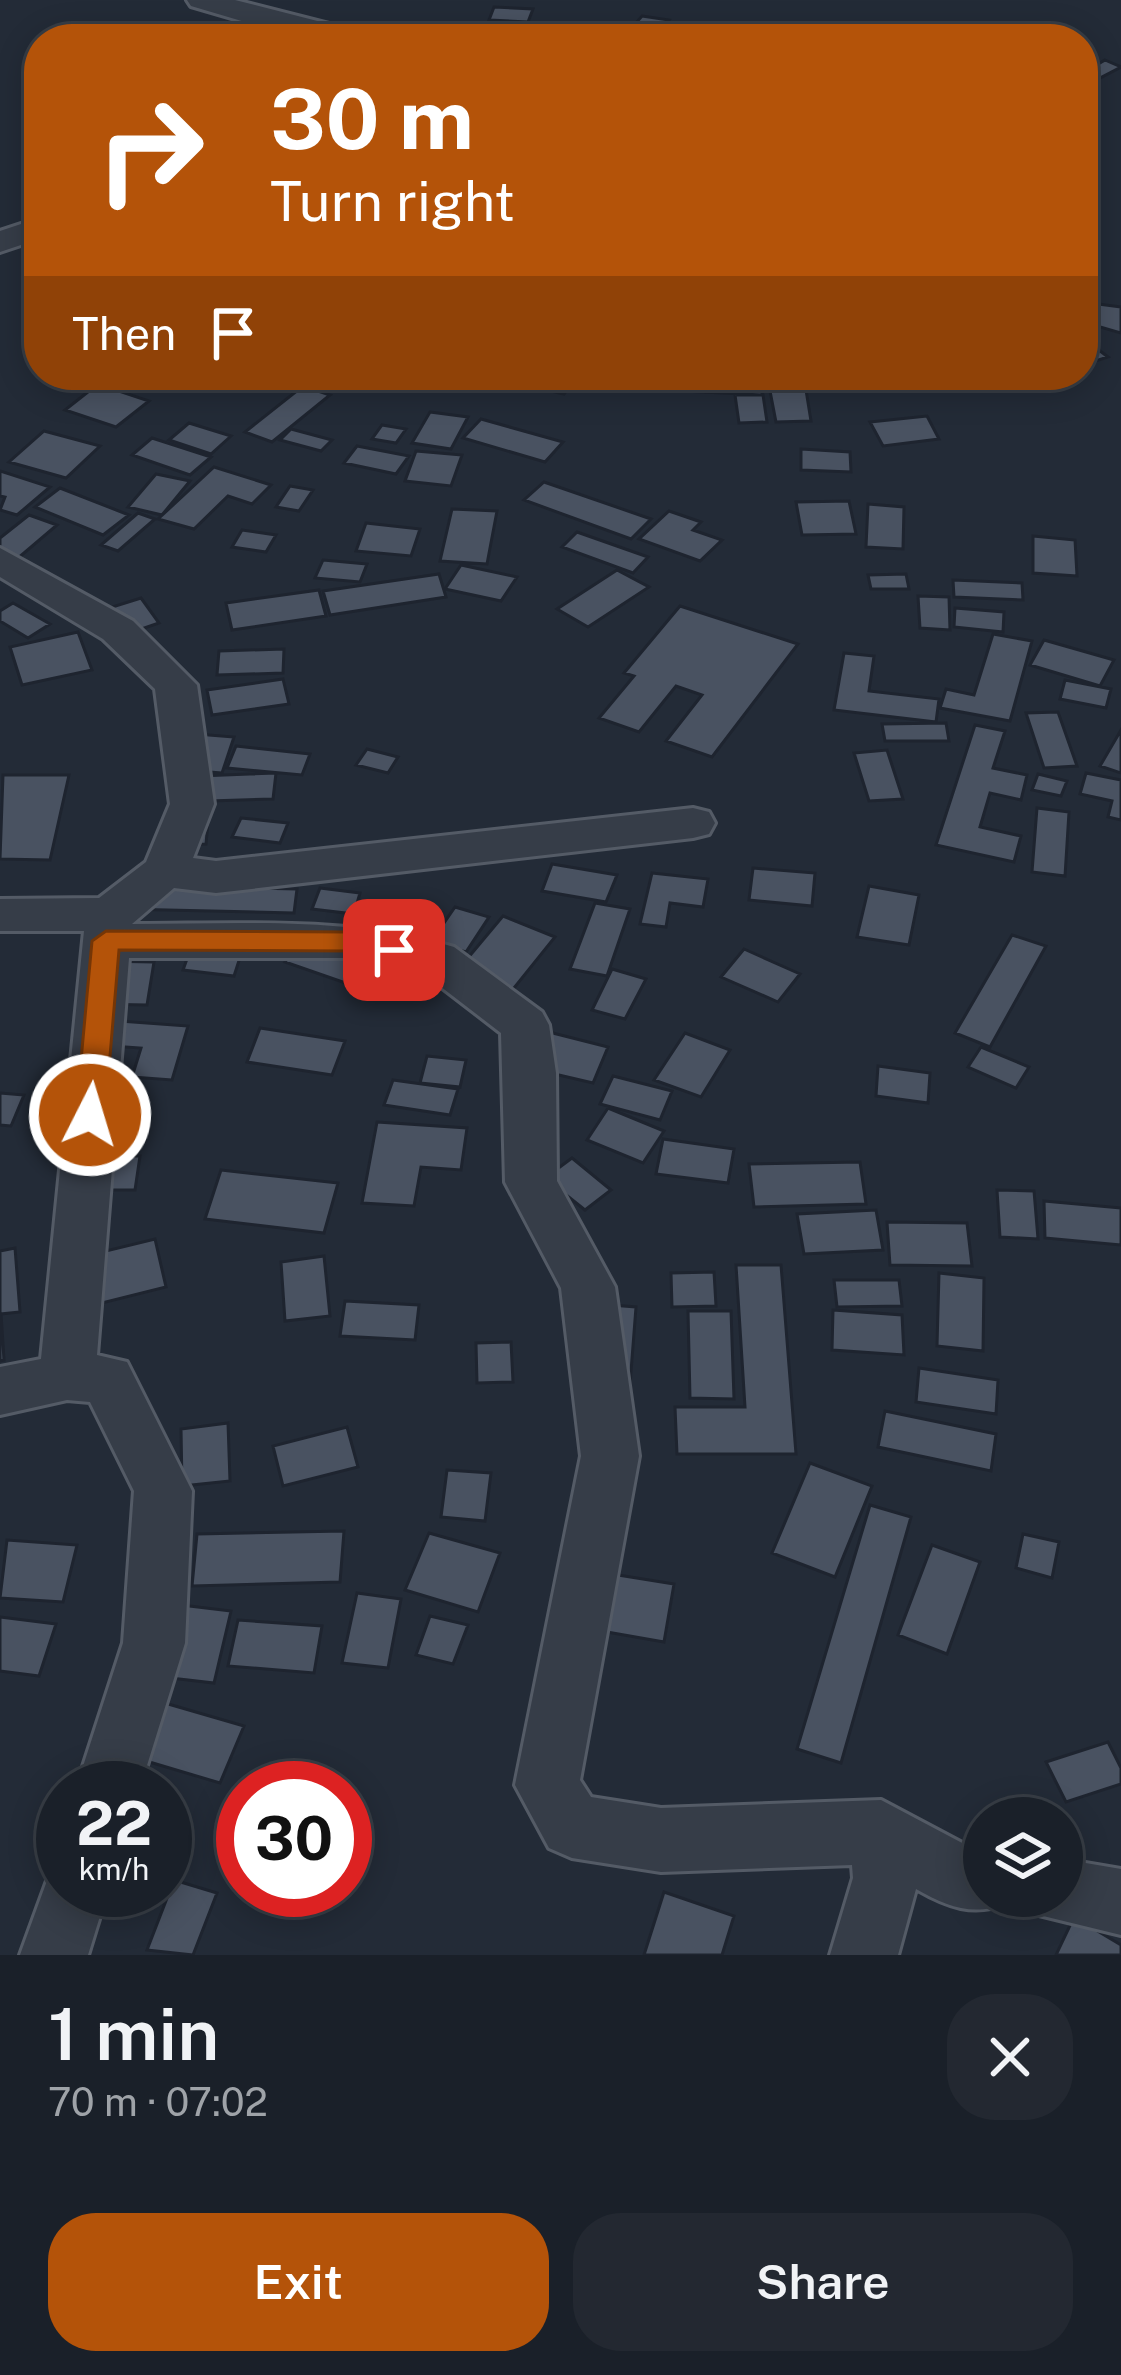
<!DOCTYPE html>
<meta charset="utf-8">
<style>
body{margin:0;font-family:"Public Sans",sans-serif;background:#232831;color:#f1f3f6;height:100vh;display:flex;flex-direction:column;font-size:45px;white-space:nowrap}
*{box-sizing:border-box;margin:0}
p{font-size:39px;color:#9fa3a8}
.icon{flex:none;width:66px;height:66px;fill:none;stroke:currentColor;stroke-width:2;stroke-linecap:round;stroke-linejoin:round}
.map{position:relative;height:1955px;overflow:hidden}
.drawer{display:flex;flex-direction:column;background:#1a2029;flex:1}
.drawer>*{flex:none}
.banner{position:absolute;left:24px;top:24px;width:1074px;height:366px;border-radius:48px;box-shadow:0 6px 30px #0003,0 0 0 3px #383e46;background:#b45309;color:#fff;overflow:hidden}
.tools{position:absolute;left:963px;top:1797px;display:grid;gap:24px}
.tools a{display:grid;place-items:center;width:120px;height:120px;border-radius:50%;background:#1a2029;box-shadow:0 6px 30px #0003,0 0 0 3px #383e46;font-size:60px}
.speed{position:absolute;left:36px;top:1761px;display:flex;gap:24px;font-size:60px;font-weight:700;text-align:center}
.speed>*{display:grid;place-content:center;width:156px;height:156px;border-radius:50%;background:#1a2029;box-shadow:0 6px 30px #0003,0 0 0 3px #383e46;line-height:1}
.speed small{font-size:30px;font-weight:400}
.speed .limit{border:18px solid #d22;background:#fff;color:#111}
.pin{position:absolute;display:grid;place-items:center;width:102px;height:102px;color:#fff;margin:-51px;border-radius:24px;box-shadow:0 6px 18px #0006}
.me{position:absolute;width:132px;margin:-66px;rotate:5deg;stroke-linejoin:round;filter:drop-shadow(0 0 9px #0008)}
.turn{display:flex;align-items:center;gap:42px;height:252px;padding:0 48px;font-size:54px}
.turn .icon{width:156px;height:156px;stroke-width:2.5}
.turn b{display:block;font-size:84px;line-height:102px}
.then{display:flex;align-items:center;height:114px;padding:0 48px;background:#0003;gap:24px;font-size:45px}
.round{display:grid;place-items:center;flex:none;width:126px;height:126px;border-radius:48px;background:#232831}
.overview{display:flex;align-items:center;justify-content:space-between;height:204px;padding:0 48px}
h1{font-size:72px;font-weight:600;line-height:90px}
.primary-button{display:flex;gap:24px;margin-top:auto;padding:24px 48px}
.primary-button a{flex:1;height:138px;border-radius:48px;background:#b45309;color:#fff;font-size:48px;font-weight:600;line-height:138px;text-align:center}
.primary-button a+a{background:#232831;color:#f1f3f6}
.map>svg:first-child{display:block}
.building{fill:#495261;stroke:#1e242f;stroke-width:3}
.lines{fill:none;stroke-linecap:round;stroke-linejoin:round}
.minor-casing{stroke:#545b66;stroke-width:6}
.minor{fill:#363d48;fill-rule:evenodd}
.route{fill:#b45309;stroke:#753606;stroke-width:3}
</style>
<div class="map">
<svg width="1121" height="1955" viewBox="0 0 1121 1955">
<rect width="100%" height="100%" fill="#232b37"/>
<!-- building -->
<path class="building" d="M494,7L533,9L528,22L489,20Z
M642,16L669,20L653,39H622Z
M1105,60L1121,67L1098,79L1083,73Z
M1083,302L1121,307V333L1083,322Z
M1083,338L1108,357L1083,365Z
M347,375H392L369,389L343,378Z
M419,375H462L449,387Z
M484,375H579L564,394Z
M626,375L763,381L762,395L624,388Z
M98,384L149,401L116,427L65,410Z
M303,386L330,395L272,442L245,432Z
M806,390L811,421L776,422L770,391Z
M735,395H763L767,422L739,423Z
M430,412L468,417L451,449L412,443Z
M927,416L939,439L883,446L870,422Z
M481,419L563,442L545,462L463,438Z
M189,423L231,436L211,454L169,440Z
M382,425L406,429L396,443L372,439Z
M291,429L332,440L321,451L280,440Z
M44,431L100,446L66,478L9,462Z
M152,438L211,457L190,475L132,455Z
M357,446L409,456L396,474L344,463Z
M801,449L850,452L851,472L801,470Z
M416,451L462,455L451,486L405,481Z
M214,467L271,485L252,504L228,496L194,529L158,519Z
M0,471L50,487L17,515L0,510L5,497L0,496Z
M156,474L190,481L162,515L128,507Z
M544,482L651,519L631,539L524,500Z
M290,486L313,490L299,511L276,507Z
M60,488L129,515L103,535L35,507Z
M849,501L856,534L802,535L796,502Z
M868,504L904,507L903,549L866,547Z
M452,509L497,511L487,564L440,561Z
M669,511L701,522L693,530L722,540L700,561L639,539Z
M138,513L155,519L118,551L101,545Z
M29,515L57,525L17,559L0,553V538Z
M366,523L420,529L411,556L356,551Z
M242,530L276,535L266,552L232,547Z
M577,532L648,557L633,573L562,547Z
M1033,536L1075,540L1077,576L1033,573Z
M323,560L367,564L360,582L315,578Z
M461,565L517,577L501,601L445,589Z
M617,570L649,587L588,627L557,609Z
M439,574L446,597L330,615L323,591Z
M906,574L909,589H871L868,575Z
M953,580L1022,583L1023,600L954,597Z
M319,590L326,616L232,630L226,603Z
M918,596L949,597L950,630L920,628Z
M141,598L159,623L127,634L109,608Z
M13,603L50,624L28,638L0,621V611Z
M680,606L798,644L712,757L666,741L702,695L676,686L639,732L599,718L634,676L624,673Z
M955,608L1004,612L1003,632L954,627Z
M78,632L92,670L22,685L10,647Z
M993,634L1032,641L1010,721L940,708L946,689L974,695Z
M1044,640L1114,660L1100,686L1030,665Z
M284,649L283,673L217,675L219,651Z
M844,653L874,656L869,691L939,699L936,722L834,710Z
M283,679L289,704L212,715L207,690Z
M1065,680L1111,689L1106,708L1060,699Z
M1058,712L1077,766L1044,768L1026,713Z
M946,723L949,741H885L882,724Z
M975,725L1005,731L993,768L1027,775L1021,800L990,793L980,827L1021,836L1014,862L936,845Z
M1121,730V773L1100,766Z
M184,733L234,737L222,773L171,769Z
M236,746L310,754L302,775L227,768Z
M367,749L398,757L388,773L356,765Z
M887,750L903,799L869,801L854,753Z
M276,773L273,799L210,801L206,844L167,845L174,777Z
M1086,773L1121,780V820L1108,817L1112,801L1080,794Z
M1038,774L1067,781L1061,796L1032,790Z
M3,775H69L50,860L0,859Z
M1037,808L1069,812L1065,876L1032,872Z
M241,818L288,823L280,843L232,837Z
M552,864L617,875L606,902L542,891Z
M753,868L815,873L812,906L749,900Z
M652,873L708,879L703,907L670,903L666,927L640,924Z
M129,885L297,889L294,913L123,909Z
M869,886L919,895L909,945L857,937Z
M320,888L360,893L354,914L312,909Z
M595,903L630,909L607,976L570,969Z
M455,907L489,917L466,952L431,942Z
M503,916L555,937L510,993L457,971Z
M197,931L247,936L234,976L183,970Z
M1012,935L1046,946L990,1047L955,1033Z
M301,941L374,966L357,987L285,962Z
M744,949L800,974L778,1002L721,977Z
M101,961L154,962L147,1005L92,1004Z
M612,969L646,979L625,1019L592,1010Z
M92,1019L188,1026L172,1080L132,1077L141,1048L83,1044Z
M260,1028L345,1041L332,1075L247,1062Z
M533,1028L608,1047L593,1083L516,1065Z
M685,1033L730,1050L701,1097L654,1080Z
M981,1047L1029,1067L1016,1088L968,1067Z
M427,1056L466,1060L460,1087L420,1083Z
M878,1066L930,1073L928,1103L876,1096Z
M613,1076L672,1091L660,1120L600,1104Z
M393,1080L458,1089L450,1115L384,1105Z
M0,1093L24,1095L11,1126L0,1125Z
M608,1108L664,1131L643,1163L587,1140Z
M377,1122L467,1128L461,1170L421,1167L414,1206L362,1203Z
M663,1139L734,1149L728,1183L656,1174Z
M84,1156H140L135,1190H78Z
M572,1158L611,1190L585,1210L545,1178Z
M860,1162L866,1204L754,1207L749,1164Z
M221,1170L338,1183L324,1233L205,1219Z
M997,1190L1034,1191L1038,1239L1000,1237Z
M1044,1201L1121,1208V1245L1045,1238Z
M876,1210L883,1250L804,1254L797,1214Z
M887,1222L967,1223L972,1266L890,1265Z
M155,1239L166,1287L90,1306L81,1257Z
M15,1248L20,1312L1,1314L4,1360L0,1361V1251Z
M324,1256L330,1316L285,1321L281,1262Z
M736,1265H781L796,1454H677L675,1407H745Z
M714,1272L716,1306L672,1307L671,1273Z
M939,1273L984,1278L983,1351L937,1346Z
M834,1280H899L902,1306L837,1307Z
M345,1301L419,1305L415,1340L340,1336Z
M598,1304L636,1307L626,1436Z
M833,1310L902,1315L904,1355L832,1350Z
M688,1311H731L734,1399L690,1398Z
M511,1342L513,1382L477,1383L476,1343Z
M919,1368L998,1380L996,1414L916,1402Z
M885,1411L996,1434L991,1471L878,1447Z
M228,1423L230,1481L182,1486L181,1429Z
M347,1427L358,1467L283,1486L273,1446Z
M810,1463L872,1486L835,1577L772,1553Z
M447,1470L491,1473L485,1521L441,1517Z
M870,1505L911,1517L841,1763L797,1749Z
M344,1531L340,1582L192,1586L197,1534Z
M429,1533L500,1553L478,1612L405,1590Z
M1023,1534L1059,1542L1052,1578L1016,1568Z
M7,1540L77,1545L63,1602L0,1598Z
M932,1545L980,1562L947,1654L898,1635Z
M618,1575L674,1584L664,1642L607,1632Z
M357,1593L401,1599L388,1668L342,1663Z
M181,1605L231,1611L214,1683L162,1677Z
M430,1616L468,1625L453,1664L416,1655Z
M0,1617L56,1624L39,1676L0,1671Z
M238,1620L322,1626L314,1673L228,1666Z
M151,1699L244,1726L220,1783L126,1755Z
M1108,1742L1121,1768V1784L1066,1802L1046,1762Z
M174,1880L217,1893L193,1955L147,1950Z
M664,1892L734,1916L722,1955H644Z
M1074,1917L1121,1945V1955H1056Z"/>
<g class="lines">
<defs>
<path id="minor" d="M187,0H235L329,24L333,39H303L191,6Z
M39,218V239L0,252V231Z
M0,548L133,621L197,685L214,804L193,858L216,861L693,808L709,812L715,823L709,834L693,838L216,893L174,888L132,924C240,924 349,916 454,947L542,1012L549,1025L556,1073L557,1181L615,1287L639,1456L580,1780L591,1797L661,1808L881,1800L964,1844L984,1847V1896H1010L1007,1903C974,1917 947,1907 916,1889L898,1955H830L853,1878L852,1865L661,1872L572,1858L549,1848L515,1785L581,1456L561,1288L505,1182L501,1033L423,973L352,958H129L97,1355L127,1362L192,1491L185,1643L140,1788H76L123,1643L134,1491L90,1402L67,1400L0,1415V1367L41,1359L84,931H0V899L99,898L146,862L170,804L155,689L103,639L0,577Z
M1062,1859L1121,1869V1935L1039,1915L1031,1896H1062Z
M63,1862V1890H108L88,1955H20L52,1867Z"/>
</defs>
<!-- minor casing -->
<use href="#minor" class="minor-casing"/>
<!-- minor -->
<use href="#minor" class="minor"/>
</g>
<!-- route -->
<path class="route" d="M106,931L352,932L404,943L408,950L394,960L352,951L119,950L105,1115L90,1126L76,1115L92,941Z"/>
</svg>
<div class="tools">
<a><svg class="icon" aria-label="layers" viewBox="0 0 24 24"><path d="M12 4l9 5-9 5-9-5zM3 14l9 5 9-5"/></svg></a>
</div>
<div class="speed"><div>22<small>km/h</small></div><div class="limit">30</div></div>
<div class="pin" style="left:394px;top:950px;background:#d93025"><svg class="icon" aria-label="arrive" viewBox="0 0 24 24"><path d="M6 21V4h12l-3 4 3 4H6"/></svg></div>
<svg class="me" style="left:90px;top:1115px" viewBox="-20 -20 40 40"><circle r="17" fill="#b45309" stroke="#fff" stroke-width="3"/><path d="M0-11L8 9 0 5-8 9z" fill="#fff"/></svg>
<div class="banner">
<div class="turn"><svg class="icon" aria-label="right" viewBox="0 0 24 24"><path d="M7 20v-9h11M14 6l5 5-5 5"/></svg><div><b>30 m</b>Turn right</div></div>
<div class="then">Then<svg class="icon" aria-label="arrive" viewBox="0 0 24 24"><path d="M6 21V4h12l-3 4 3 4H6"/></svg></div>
</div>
</div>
<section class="drawer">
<div class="overview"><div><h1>1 min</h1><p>70 m · 07:02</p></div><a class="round"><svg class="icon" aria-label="close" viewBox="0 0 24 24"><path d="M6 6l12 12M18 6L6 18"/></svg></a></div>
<div class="primary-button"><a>Exit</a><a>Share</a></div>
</section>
